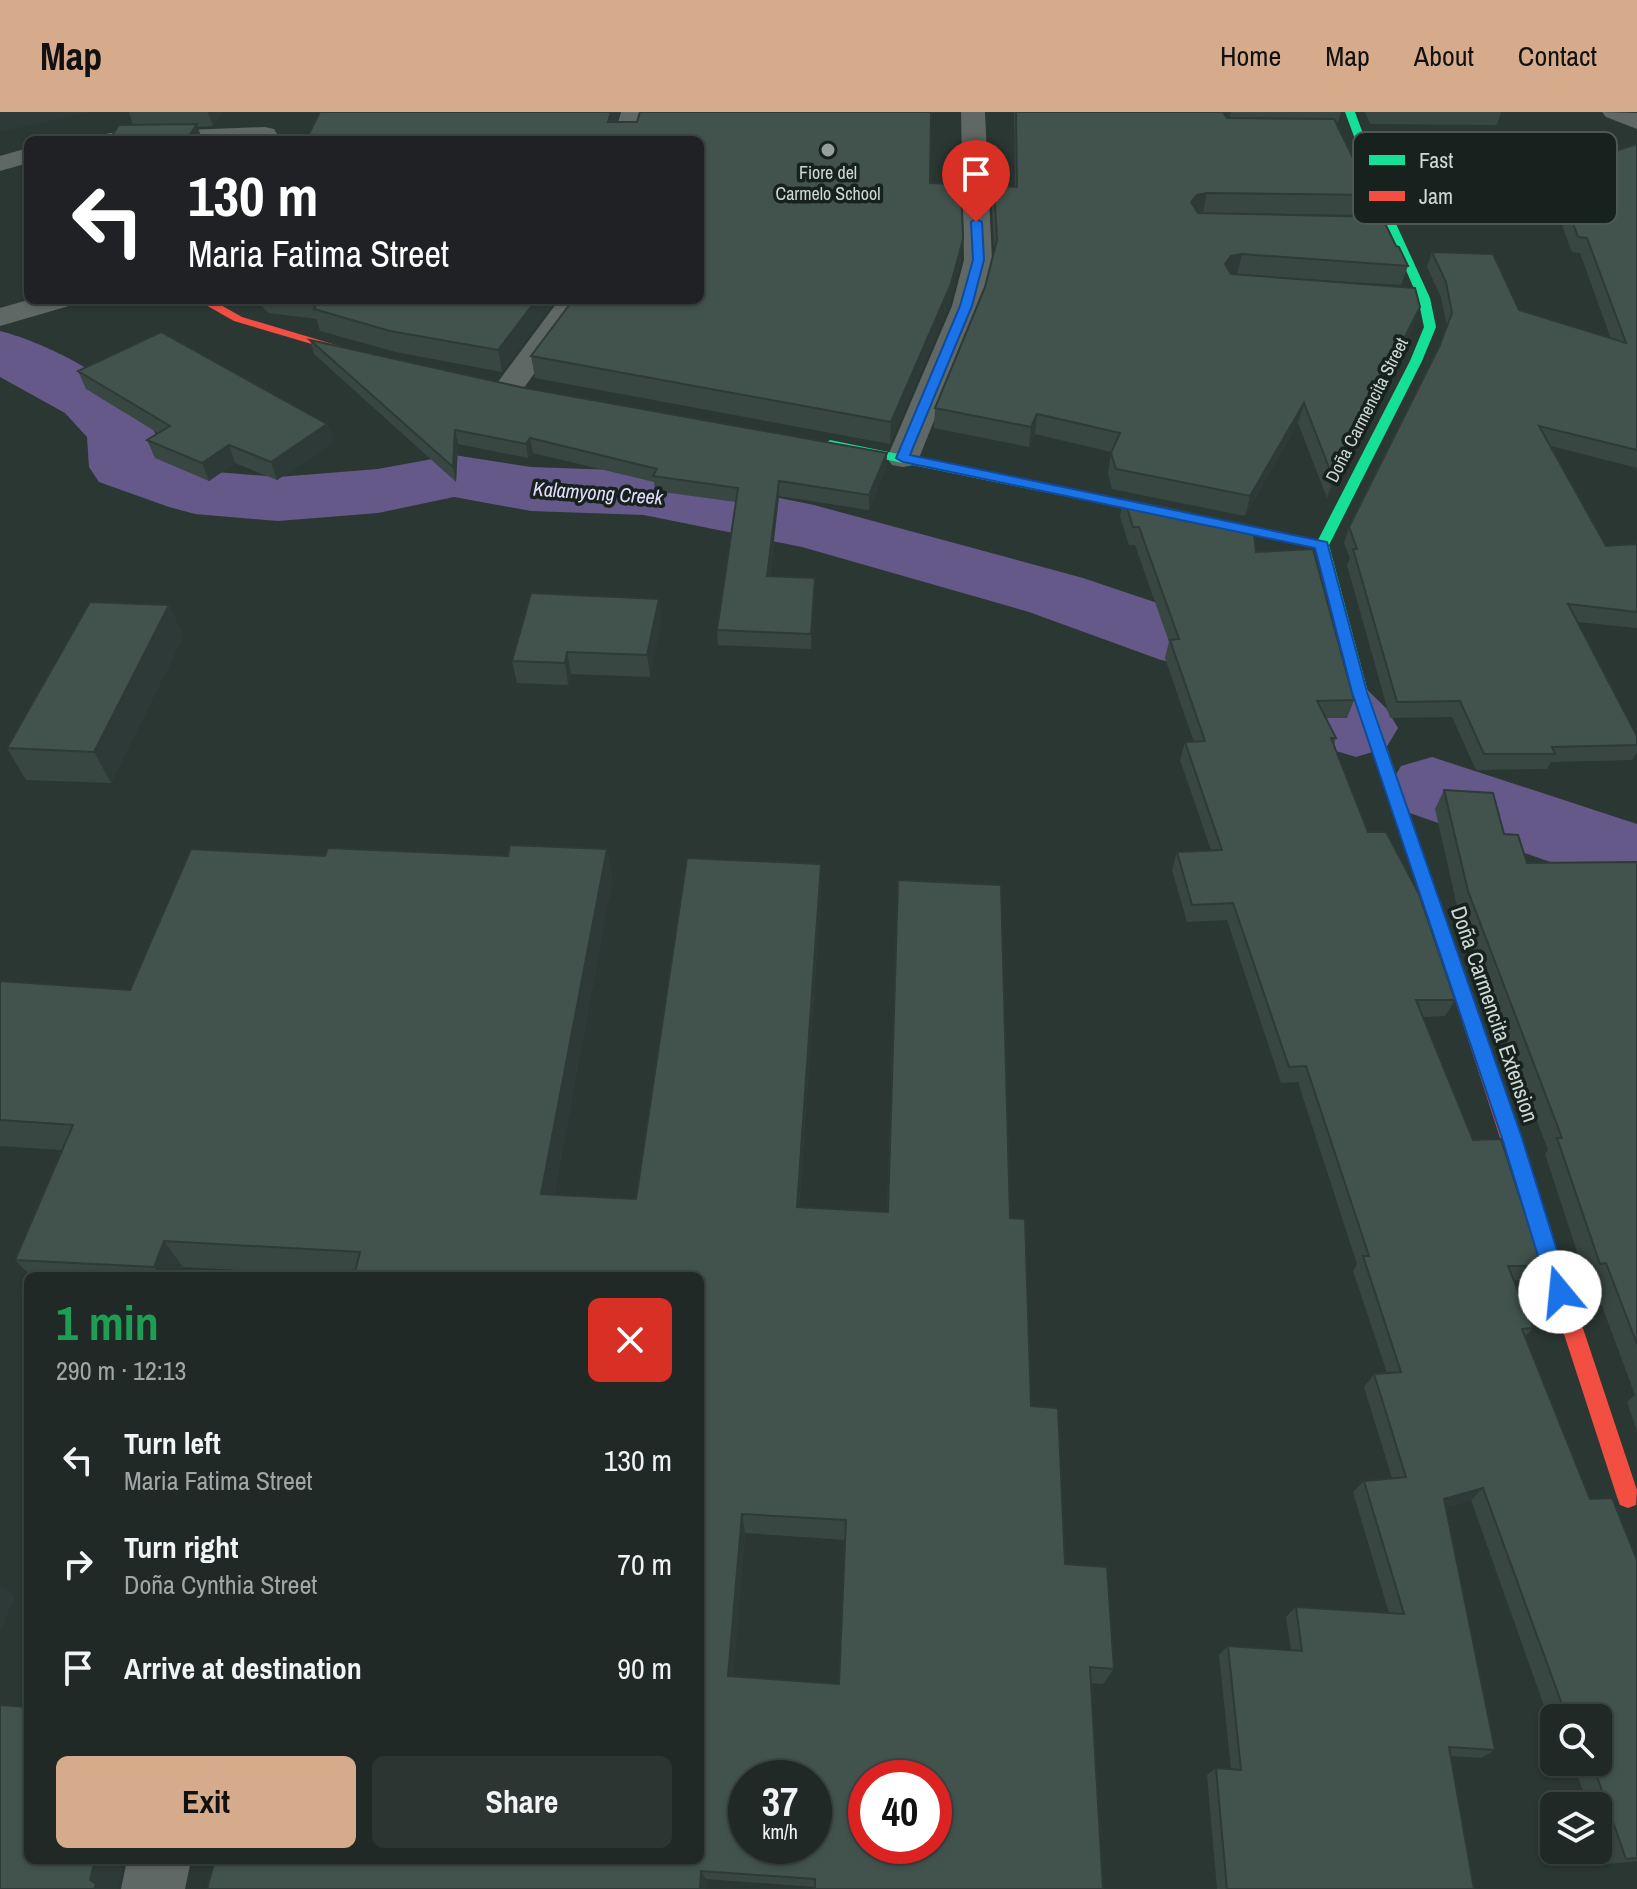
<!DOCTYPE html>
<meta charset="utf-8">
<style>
body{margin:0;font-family:"Archivo Narrow",sans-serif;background:#2d3532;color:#f1f3f6;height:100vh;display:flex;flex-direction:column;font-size:30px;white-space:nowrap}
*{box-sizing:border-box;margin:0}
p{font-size:26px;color:#a2a6a7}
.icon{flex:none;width:44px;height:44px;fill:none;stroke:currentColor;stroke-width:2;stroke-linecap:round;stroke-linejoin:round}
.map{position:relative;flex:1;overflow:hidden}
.panel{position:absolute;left:24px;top:1160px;width:680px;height:592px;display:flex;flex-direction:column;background:#202926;border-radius:12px;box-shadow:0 2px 6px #0004,0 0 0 2px #3d4543}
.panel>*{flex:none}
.hud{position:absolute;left:24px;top:24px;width:680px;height:168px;border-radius:12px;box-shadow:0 2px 6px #0004,0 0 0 2px #3d4543;background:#202124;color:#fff;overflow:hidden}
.controls{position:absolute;left:1540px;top:1592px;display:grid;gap:16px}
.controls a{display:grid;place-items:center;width:72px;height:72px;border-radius:12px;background:#202926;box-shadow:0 2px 6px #0004,0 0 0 2px #3d4543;font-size:40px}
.speed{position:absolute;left:728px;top:1648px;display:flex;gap:16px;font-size:40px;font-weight:700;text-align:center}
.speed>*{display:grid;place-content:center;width:104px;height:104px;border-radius:50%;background:#202926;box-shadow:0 2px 6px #0004,0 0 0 2px #3d4543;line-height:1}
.speed small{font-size:20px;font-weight:400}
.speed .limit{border:12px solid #d22;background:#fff;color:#111}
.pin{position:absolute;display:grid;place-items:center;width:68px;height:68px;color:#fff;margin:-82px -34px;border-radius:50% 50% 50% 0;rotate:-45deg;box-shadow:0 0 8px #0007}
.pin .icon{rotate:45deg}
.me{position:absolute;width:88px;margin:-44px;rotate:343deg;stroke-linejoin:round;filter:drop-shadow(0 0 6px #0008)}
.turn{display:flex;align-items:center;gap:28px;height:168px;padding:0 32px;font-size:36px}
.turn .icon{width:104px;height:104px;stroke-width:2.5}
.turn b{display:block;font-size:56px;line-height:68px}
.round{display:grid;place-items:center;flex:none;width:84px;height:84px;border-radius:12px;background:#2d3532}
.summary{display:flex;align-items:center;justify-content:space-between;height:136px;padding:0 32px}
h1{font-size:48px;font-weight:700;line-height:60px;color:#1e9e55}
.action{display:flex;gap:16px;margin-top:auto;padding:16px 32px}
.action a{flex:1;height:92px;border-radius:12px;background:#d6ab8b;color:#111;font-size:32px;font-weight:700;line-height:92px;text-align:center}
.action a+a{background:#2d3532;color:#f1f3f6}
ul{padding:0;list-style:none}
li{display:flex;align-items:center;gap:24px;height:104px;padding:0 32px}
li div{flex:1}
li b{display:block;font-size:30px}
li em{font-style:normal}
header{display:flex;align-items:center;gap:48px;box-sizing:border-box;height:112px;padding:0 40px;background:#d6ab8b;color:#111}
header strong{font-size:38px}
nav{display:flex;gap:44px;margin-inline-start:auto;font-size:28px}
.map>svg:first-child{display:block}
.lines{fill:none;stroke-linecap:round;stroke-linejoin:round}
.river{fill:#655989;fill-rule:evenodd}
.street{fill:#606865;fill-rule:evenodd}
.fast{fill:#16e098;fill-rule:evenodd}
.jam{fill:#f24e42;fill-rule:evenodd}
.wall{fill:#394743;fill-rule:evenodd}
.shaded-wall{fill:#2e3a37}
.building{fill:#42534e;stroke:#2e3a37;stroke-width:2;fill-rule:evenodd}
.route{fill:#1a73e8;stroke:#114b97;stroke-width:2}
.poi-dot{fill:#94a09c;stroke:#17211d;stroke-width:3}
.labels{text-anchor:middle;stroke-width:7;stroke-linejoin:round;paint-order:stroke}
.far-poi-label{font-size:18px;fill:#ccd9d4;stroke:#17211d}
.far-street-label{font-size:18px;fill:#ccd9d4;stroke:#17211d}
.far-water-label{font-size:20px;font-style:italic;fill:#e4dcfd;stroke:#17211d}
.street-label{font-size:22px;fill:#ccd9d4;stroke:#17211d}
.key{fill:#17211d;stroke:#4d5854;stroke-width:2}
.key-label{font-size:22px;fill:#ccd9d4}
</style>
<header>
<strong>Map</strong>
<nav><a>Home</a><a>Map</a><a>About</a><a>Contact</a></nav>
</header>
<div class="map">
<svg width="1637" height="1777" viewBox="0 0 1637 1777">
<rect width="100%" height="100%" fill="#2b3733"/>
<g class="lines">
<!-- river -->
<path class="river" d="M0,219C48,231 131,273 154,319C158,326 157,335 158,343L204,359L278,365L378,357L454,343L531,355L644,359L814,393L1083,466L1199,505L1272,516L1300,523L1331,543L1386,596L1398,616L1386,636L1356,645L1326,636L1273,581L1250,565L1161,548L1029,500L802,435L644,403L531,399L454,385L378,401L278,409L195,402L169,395L99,370L89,355L87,325L65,301L0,265Z
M1432,645L1637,712V780L1401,698L1388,676L1401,654Z"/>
<!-- street -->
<path class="street" d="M621,0H645L637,28H613Z
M961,0H985L992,148L980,194L919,346L914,353L903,355L892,353L887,346L952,194L964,148Z
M1602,0L1637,1V17L1606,5Z
M265,15L274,17L277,22L274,27L98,28L101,23L110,21Z
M28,36V51L0,59V44Z
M28,188H73L69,194L0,214V196Z
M559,188H587L521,280L510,283L499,280L495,274Z
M127,1748H191L185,1777H121Z"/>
<!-- fast -->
<path class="fast" d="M1345,0H1355L1397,114L1430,186L1436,215L1422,249L1329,433L1368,580L1470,878L1467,883H1455L1452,878L1352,580L1316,436L830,336L824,332L830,328L1318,428L1410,249L1424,215L1418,186L1387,114Z"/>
<!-- jam -->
<path class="jam" d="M197,188H212L242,205L376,245L366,248L234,209Z
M1461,871L1467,873L1470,878L1637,1378L1636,1393L1628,1396L1620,1393L1617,1385L1452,878L1455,873Z"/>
</g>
<!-- wall -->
<path class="wall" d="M129,0H222L213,14L197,15L202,28L133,13Z
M320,0H619L616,10L961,148L949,193L890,332L535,266L531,244L700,188Z
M1014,0H1341L1338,10H1336L1371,83L1366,103L1200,101L1396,134L1408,154L1401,173L1234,163L1413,215L1327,386L1298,311L1245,404L1112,377L1108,361L1111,340L1035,322L1029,335L934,316L935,296L985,175L994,137L992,94L994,74L1015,75Z
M1365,0H1501L1497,13L1370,12Z
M1637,32V356L1551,334L1606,434L1637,432V516L1577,510L1637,624V640L1632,648L1551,650L1547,657L1476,658L1452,605L1390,606L1347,453L1350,446L1344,431L1349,415L1439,235L1447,215L1441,185L1427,155L1432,140L1519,198L1611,227L1580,141L1572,140L1548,74L1554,59Z
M255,188H555L502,260L396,240L320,219L317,207L269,201Z
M310,228L520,275L887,341L886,356L869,398L779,384L770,464L815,481L811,537L718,533L717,518L736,390L655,379L654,370L533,341L528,346L458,332L456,370L314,242Z
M78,259L327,312L333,330L277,368L235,351L209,369L155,346L147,328L158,321L86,277Z
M1124,386L1256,440L1354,588L1347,606H1326L1336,626L1334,633L1368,720L1455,888L1445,904L1423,905L1473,1028L1542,1154L1529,1168H1513L1533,1216L1525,1225L1590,1387L1637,1448V1749L1608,1752L1598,1723V1694H1588L1573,1650H1598V1606H1554V1622L1471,1388L1445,1395L1495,1638L1481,1646L1450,1644L1474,1777H1217L1207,1663L1216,1656L1231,1657L1219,1543L1228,1534L1291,1538L1286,1505L1296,1495L1389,1501L1353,1380L1364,1369L1392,1366L1364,1275L1374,1262L1387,1261L1353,1159L1357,1152L1298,970L1281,971L1227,808L1187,810L1172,758L1177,740L1211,738L1180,648L1185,630H1194L1165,546L1169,530L1135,433H1129L1120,404Z
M659,487L661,509L650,565L571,562L568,573L517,571L512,549Z
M169,493L183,525L111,671L26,668L7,636Z
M1444,678L1504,722L1527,751L1637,750V1319L1627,1290L1635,1283L1592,1167H1586L1545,1042L1548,1038L1458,798L1435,697Z
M607,737L612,768L554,1082L636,1087L821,752V782L799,1095L887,1100L898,768L1010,1106L1031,1294L1065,1452L1114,1557L1103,1572L1091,1571L815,1775L706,1767L705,1777H207L700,1748V1164H346L183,1155L180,1164H31L15,1148L62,1038L0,1034V869L130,878L325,744H508ZM745,1421L845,1428L839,1572L733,1564Z"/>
<!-- shaded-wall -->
<path class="shaded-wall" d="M0,0H91L0,20Z
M208,0H222L213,14Z
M611,0H619L611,28L608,10Z
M1221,0H1231L1229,10Z
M197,12L202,28H186Z
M1207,81L1203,100L1193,102L1191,90L1197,83Z
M963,127L961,148L949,193L890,332L891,310Z
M1242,142L1237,162L1226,164L1225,152L1231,144Z
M536,188H555L502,260L498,238Z
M1420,195L1413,215L1327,386L1333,366Z
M1304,291L1298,311L1245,404L1250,384Z
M1037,302L1035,322L1029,335L1031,315Z
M327,312L333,330L277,368L271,350Z
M455,318L458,332L456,370L453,355Z
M530,326L533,341L528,346L526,332Z
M229,333L235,351L209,369L202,351Z
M887,341L886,356L869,398V383Z
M779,369V384L768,479L767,464Z
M815,466V481L811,537V522Z
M659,487L661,509L650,565L647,543Z
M169,493L183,525L111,671L94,640Z
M567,540L571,562L568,573L565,551Z
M607,737L612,768L549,1108L541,1082Z
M821,752V782L797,1121V1095Z
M164,1129L183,1155L180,1164H161L154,1155Z
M1483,1376L1471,1388L1432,1398L1444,1387Z
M742,1402L745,1421L732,1579L728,1564Z
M0,1474L15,1484L0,1522Z
M95,1748H124L118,1776L119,1777H94L90,1768Z
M701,1759L706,1767L705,1777H700Z"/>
<!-- building -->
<path class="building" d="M320,0H611L608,10H637L640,0H931L930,71L961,72L963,127L951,172L891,310L531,244L573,188H700V28H306Z
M1016,0H1223L1227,6L1334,7L1371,83L1207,81L1197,83L1191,90L1198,101L1382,105L1396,134L1399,135L1408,154L1242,142L1231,144L1225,152L1231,162L1415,176L1420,195L1333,366L1304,291L1250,384L1116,357L1111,341L1120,321L1037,302L1031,315L935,296L985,175L997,128L994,74L1017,75Z
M197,12L186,28H109L119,13Z
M1637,32V338L1539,314L1606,434L1637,432V500L1568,492L1637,624V633L1552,635L1555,642H1484L1460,589L1397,590L1353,437H1357L1349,415L1439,235L1452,201L1446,170L1432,140L1493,142L1519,198L1626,231L1587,126L1578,125L1554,59Z
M318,188H536L498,238L390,219L314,197Z
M161,220L327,312L271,350L229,333L202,351L147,328L170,314L78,259Z
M310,228L520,275L887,341L869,383L779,369L767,464L815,466L811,522L717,518L738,376L653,364L657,357L530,326L526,332L455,318L453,355Z
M1124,386L1253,413L1256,440L1313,437L1354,588L1317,589L1336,626H1331L1368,720H1386L1419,782L1455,888H1416L1473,1028L1501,1027L1542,1154H1508L1533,1216L1522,1217L1590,1387L1612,1386L1637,1448V1746L1626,1747L1592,1650H1598V1606H1567L1483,1376L1444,1387L1495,1638L1449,1635L1474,1777H1227L1216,1656L1241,1658L1228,1534L1302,1539L1296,1495L1404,1502L1364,1369L1406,1365L1374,1262L1401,1260L1363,1144H1369L1306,954L1289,955L1233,791L1192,793L1177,740L1222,738L1185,630L1205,629L1170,528L1179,527L1139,415H1133Z
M531,481L659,487L647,543L567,540L565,551L512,549Z
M90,490L169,493L94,640L7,636Z
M1444,678L1493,681L1504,722L1518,723L1527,751L1637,750V1232L1606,1151L1600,1152L1557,1026H1562L1468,779Z
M510,733L607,737L541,1082L636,1087L687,746L821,752L797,1095L888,1100L898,768L1001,773L1010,1106L1025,1107L1031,1294L1058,1296L1065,1452L1107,1455L1114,1557L1090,1555L1103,1777H815V1767L701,1759L700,1777H207L215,1748H700V1164H354L360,1140L164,1129L154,1155L15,1148L73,1013L0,1008V869L130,878L191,737L325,744L328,736L508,744ZM742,1402L846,1408L839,1572L728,1564ZM746,1666H814V1734H746ZM866,1666H934V1734H866Z
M0,1593L28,1595V1748H95L90,1768L96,1772L94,1777H0Z"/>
<!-- route -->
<path class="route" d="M976,107L982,110L984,148L972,194L910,343L1327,430L1367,580L1522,1026L1570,1180L1567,1187L1560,1189L1552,1187L1549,1180L1502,1026L1352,580L1315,436L903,350L896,346L960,194L973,148L971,110Z"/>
<!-- markers -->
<circle class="poi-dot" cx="828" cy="38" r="8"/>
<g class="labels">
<!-- far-poi labels -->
<g class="far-poi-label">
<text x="828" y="67">Fiore del<tspan x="828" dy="21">Carmelo School</tspan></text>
</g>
<!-- far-street labels -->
<g class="far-street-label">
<text transform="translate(1367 298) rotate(-63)" y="6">Doña Carmencita Street</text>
</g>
<!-- far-water labels -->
<g class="far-water-label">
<text transform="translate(598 381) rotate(4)" y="7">Kalamyong Creek</text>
</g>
<!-- street labels -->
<g class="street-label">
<text transform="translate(1495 902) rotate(71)" y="8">Doña Carmencita Extension</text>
</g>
</g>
<!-- legend -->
<rect x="1353" y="20" width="264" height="92" rx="12" class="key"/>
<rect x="1369" y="43" width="36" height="10" fill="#16e098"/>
<rect x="1369" y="79" width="36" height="10" fill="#f24e42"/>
<g class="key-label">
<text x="1419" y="56">Fast</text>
<text x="1419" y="92">Jam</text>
</g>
</svg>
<div class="controls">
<a><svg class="icon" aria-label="search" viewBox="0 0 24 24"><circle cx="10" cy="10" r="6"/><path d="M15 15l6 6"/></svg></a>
<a><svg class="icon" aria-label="layers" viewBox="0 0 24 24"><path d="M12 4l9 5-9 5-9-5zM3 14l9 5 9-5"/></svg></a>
</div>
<div class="speed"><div>37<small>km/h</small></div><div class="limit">40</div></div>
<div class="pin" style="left:976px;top:110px;background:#d93025"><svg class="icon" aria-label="arrive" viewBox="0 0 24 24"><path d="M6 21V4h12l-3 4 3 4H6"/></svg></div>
<svg class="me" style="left:1560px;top:1180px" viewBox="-20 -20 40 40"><circle r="19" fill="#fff"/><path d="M0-13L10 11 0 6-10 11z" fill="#1a73e8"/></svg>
<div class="hud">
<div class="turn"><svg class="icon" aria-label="left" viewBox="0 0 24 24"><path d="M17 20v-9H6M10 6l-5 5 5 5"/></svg><div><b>130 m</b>Maria Fatima Street</div></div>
</div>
<section class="panel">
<div class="summary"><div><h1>1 min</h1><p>290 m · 12:13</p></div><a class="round" style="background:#d93025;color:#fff"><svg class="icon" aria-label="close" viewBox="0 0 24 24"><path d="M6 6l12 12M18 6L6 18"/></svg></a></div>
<ul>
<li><svg class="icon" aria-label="left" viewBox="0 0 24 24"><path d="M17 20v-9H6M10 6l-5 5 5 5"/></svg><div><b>Turn left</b><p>Maria Fatima Street</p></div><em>130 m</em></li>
<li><svg class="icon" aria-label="right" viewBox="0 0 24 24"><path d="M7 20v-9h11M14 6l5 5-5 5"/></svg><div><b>Turn right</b><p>Doña Cynthia Street</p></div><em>70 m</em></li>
<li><svg class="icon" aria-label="arrive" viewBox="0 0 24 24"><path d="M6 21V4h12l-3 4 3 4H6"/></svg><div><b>Arrive at destination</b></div><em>90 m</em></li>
</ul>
<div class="action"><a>Exit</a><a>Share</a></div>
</section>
</div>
